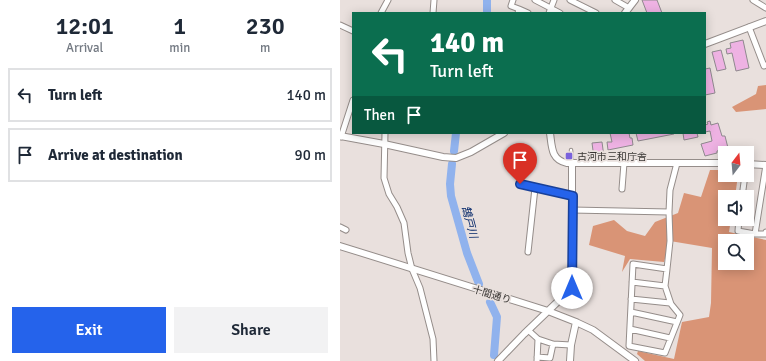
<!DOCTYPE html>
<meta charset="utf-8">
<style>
body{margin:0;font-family:Signika,"Noto Sans JP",sans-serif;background:#f2f2f3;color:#1f2937;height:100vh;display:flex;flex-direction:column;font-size:15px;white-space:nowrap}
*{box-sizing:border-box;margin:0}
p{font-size:13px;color:#747a83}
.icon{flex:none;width:22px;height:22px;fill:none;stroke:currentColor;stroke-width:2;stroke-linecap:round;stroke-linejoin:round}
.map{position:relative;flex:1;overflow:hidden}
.sheet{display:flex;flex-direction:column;background:#fff;width:340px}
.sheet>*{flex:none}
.banner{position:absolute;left:12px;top:12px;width:354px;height:122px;border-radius:0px;box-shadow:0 2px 10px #0003;background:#0b6e4f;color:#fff;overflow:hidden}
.needle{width:26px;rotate:16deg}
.tools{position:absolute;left:378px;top:146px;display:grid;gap:8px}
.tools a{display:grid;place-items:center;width:36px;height:36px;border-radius:0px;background:#fff;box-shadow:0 2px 10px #0003;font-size:20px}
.pin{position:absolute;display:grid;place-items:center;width:34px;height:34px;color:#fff;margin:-41px -17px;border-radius:50% 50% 50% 0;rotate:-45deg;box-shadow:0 0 4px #0007}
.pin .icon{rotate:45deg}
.me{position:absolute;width:44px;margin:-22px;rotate:0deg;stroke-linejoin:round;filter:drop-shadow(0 0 3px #0008)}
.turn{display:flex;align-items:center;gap:14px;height:84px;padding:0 12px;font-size:18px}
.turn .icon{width:52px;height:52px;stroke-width:2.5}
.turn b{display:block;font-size:28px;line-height:34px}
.then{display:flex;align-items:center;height:38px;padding:0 12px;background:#0003;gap:8px;font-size:15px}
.eta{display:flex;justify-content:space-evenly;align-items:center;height:68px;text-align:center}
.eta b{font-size:24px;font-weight:600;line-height:28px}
.primary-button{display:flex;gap:8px;margin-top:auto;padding:8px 12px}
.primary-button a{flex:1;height:46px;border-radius:0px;background:#2563eb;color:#fff;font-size:16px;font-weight:600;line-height:46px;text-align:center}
.primary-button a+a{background:#f2f2f3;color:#1f2937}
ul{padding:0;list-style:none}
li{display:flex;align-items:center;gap:12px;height:54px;margin:0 8px 6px;padding:0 4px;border:2px solid #e0e1e3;border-radius:0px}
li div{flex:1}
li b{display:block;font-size:15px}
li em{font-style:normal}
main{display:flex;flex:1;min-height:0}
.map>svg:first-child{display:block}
.forest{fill:#d99476;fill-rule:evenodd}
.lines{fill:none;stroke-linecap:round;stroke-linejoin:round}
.river{stroke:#90b2ed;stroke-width:8}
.building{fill:#eeb2e3;stroke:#8f898e}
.service-casing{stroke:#958d8a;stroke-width:4.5}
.minor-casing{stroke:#958d8a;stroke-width:7}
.tertiary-casing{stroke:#958d8a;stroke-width:8}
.service{stroke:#fff;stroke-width:2.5}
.minor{stroke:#fff;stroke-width:5}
.tertiary{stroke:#fff;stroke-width:6}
.route-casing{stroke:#184099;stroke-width:10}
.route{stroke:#2563eb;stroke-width:7}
.poi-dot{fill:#7a62dc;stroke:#e9e0dd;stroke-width:1.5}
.labels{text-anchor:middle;stroke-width:3.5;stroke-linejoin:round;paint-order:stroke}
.poi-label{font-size:10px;fill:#373432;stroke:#e9e0dd;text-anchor:start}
.street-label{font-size:10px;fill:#373432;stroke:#e9e0dd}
.water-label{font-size:11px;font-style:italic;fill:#012467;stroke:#e9e0dd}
</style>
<main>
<section class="sheet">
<div class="eta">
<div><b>12:01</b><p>Arrival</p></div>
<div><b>1</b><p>min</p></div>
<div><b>230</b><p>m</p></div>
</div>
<ul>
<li><svg class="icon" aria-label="left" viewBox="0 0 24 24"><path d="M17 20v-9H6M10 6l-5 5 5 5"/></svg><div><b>Turn left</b></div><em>140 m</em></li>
<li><svg class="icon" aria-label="arrive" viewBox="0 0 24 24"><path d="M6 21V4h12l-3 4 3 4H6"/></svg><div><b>Arrive at destination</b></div><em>90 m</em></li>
</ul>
<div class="primary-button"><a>Exit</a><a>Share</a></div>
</section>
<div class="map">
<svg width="426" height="361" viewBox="0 0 426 361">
<rect width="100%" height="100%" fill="#e9e0dd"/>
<!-- forest -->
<path class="forest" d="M426,85V109L396,112L392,107L416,94L418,86Z
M370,170H385V175H398L395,197H385V219H391L389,232L426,240V361H305L297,354L298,351L334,359L342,322L369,317L371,303L372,248L330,241L324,262L290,259L282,272L285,256L249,245L253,226L274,220L287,231L305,236L315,222L338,213L344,193L361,197ZM385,241H407V263H385Z"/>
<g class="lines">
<!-- river -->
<path class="river" d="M147,13V0
M114,151L116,133
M112,164L110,184L111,196L127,253L139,284
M150,302L157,317L154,355"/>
</g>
<!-- building -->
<path class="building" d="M302,0H317L322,13H307Z
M403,40L409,68L396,71L392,53L387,54L386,49L391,48L390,43Z
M381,50L386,69L377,71L372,52Z
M370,68L375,93L365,95V69Z
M370,121L371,125L378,123L382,136H385L388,148L377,151V153L365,156L361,144L372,141L370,131L365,132V125L368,124L367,122Z
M270,133H289L290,138H292L293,145L268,150L267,142H272Z
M296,133H334V134L298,141Z
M343,133H357L358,137L344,140Z
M262,142L264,157L254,158L252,143Z"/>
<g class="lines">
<defs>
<path id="service" d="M231,150L232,163"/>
<path id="minor" d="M173,0L171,6L179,9L178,13
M195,0L220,13
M230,0L256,13
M275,0L289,8
M413,0L426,8
M179,9L188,13
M41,13L48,0
M93,13L94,0
M209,13L214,0
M0,25L13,31
M409,27L424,66L426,65
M45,133L44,178L49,194L57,207L64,223L68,253L72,269L80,288L93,339L94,361
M1,137L13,100
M426,165L415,234H426V232
M180,184L233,197
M282,189L284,163
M402,197L405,175
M232,210L329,212
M399,219L398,231L415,234
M0,227L6,230
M188,252L195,188
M293,264L327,269L325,286L331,304L340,315L325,353L289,346Z
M327,269L330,241L329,212L330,190L337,163
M292,282L325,286
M291,299L330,303
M291,312L337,322
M290,329L330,338
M188,330L198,339L213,344L231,345
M197,357L210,358L213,344
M197,361L198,339"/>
<path id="tertiary" d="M285,13L295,0
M365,44L426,21
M210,133C212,147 211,160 227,163H385
M0,136L44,144L103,157L116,158L131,152L164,133
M407,164L426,165
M0,246L208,311L236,322L253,330L295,361
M158,361L184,334L232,288V164
M230,361L231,345L236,322"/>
</defs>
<!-- service casing -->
<use href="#service" class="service-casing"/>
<!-- minor casing -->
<use href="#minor" class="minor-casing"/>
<!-- tertiary casing -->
<use href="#tertiary" class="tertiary-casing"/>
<!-- service -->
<use href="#service" class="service"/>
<!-- minor -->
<use href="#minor" class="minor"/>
<!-- tertiary -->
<use href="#tertiary" class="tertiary"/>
</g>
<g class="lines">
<defs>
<path id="route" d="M180,184L233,196L232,288"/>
</defs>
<!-- route casing -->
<use href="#route" class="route-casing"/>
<!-- route -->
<use href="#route" class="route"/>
</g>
<!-- markers -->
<rect class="poi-dot" x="225" y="152" width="8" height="8" rx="2"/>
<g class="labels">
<!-- poi labels -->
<g class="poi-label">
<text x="237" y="160">古河市三和庁舎</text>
</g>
<!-- street labels -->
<g class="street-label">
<text transform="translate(152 294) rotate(17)" y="4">十間通り</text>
</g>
<!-- water labels -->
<g class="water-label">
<text transform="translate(130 222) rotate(75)" y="4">鵠戸川</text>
</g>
</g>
</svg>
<div class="tools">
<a><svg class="needle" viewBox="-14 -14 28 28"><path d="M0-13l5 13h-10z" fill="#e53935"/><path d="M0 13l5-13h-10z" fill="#747a83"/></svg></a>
<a><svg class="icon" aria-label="sound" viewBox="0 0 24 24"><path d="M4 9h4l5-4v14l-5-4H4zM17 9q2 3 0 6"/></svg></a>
<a><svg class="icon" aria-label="search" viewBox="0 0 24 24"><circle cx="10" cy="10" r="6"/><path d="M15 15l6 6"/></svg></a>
</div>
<div class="pin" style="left:180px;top:184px;background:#d93025"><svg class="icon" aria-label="arrive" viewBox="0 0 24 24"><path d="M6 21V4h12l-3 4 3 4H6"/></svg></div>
<svg class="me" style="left:232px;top:288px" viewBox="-20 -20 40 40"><circle r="19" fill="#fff"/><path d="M0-13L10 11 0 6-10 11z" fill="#2563eb"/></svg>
<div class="banner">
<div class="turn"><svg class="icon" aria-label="left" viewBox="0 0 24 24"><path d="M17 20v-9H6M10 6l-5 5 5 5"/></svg><div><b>140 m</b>Turn left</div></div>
<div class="then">Then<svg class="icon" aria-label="arrive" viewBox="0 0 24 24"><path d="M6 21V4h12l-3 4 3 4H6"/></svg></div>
</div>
</div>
</main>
